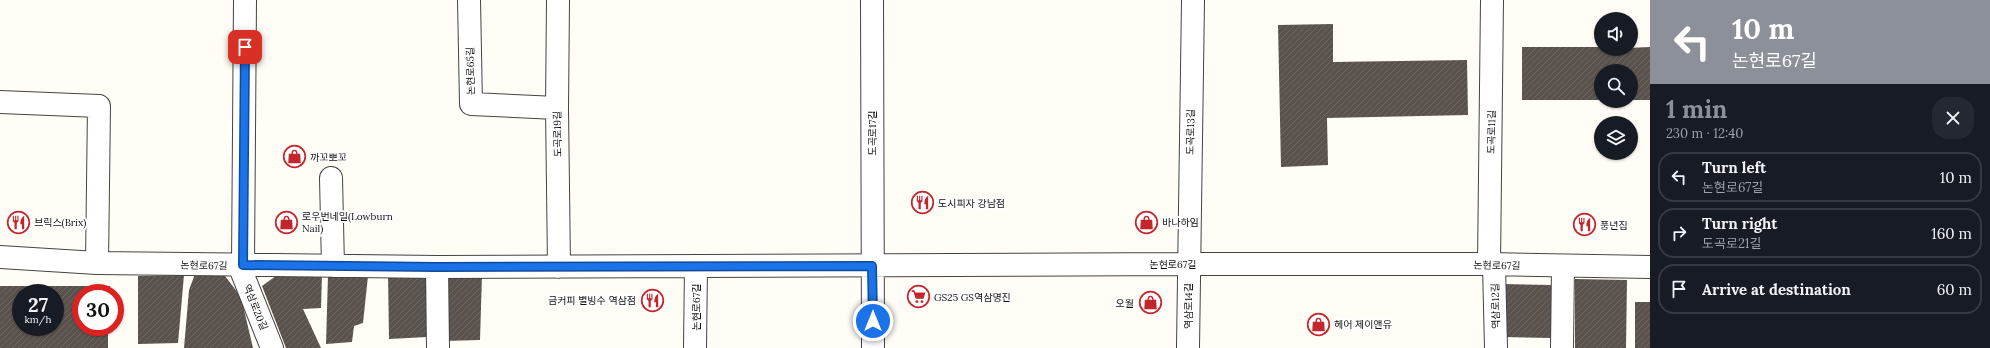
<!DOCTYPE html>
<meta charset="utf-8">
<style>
body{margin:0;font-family:Lora,"Noto Sans KR",serif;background:#242831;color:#f1f3f6;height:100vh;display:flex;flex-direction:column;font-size:15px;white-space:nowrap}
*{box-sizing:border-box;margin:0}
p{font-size:13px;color:#9ea1a6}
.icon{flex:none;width:22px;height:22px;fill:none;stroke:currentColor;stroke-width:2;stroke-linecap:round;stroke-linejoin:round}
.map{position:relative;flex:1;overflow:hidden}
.drawer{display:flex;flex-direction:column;background:#171b24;width:340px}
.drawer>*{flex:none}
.top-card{background:#8c9099;color:#fff;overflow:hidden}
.fabs{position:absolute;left:1594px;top:12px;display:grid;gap:8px}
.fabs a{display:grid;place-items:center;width:44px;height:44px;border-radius:50%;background:#171b24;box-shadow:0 1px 3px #0004;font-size:20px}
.speed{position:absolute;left:12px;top:284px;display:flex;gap:8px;font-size:20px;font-weight:700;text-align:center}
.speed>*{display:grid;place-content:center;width:52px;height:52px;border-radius:50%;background:#171b24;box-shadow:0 1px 3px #0004;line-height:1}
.speed small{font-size:10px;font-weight:400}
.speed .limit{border:6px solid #d22;background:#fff;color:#111}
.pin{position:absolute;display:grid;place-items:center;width:34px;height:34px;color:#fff;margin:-17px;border-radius:8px;box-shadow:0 2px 6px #0006}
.me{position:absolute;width:44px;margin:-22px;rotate:0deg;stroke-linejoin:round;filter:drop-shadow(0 0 3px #0008)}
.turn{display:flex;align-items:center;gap:14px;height:84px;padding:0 16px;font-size:18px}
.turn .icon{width:52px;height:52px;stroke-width:2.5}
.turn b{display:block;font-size:28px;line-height:34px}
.round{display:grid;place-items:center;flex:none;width:42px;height:42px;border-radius:16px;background:#242831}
.summary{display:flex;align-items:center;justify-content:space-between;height:68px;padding:0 16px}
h1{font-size:24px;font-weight:700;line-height:30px;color:#8c9099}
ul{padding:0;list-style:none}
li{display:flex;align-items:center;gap:12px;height:50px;margin:0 8px 6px;padding:0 8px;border:2px solid #363941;border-radius:16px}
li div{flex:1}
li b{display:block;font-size:15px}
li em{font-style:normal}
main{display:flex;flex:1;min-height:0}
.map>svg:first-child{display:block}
.building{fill:url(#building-hatch);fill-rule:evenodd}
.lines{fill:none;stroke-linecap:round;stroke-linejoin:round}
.minor-casing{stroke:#444;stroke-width:24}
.minor{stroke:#fff;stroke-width:22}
.route-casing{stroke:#114b97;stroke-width:10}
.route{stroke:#1a73e8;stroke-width:7}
.labels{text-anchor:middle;stroke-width:4;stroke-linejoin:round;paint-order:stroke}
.street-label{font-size:10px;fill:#111;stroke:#fff}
.poi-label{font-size:10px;fill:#111;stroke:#fff;text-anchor:start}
</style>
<main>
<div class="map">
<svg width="1650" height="348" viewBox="0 0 1650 348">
<defs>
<pattern id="building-hatch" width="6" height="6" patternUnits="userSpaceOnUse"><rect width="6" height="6" fill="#5a524d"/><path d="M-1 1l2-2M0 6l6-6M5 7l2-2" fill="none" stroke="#6d6662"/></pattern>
</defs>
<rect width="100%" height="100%" fill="#fffdf5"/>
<!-- building -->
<path class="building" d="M1333,24V62L1467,60L1468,115L1327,118L1328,165L1281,167L1278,25Z
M1522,47H1601V49L1650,47V100H1631V71H1601V100H1522Z
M280,273L322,274L321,308L303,309L321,348H286L262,286Z
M388,273L428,276L427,337L389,339Z
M448,273L482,275L480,340L444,341Z
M195,274L225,276L241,297L253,348H184L189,290Z
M184,275L178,343L138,344V276Z
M328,275L368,276L363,323L354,326L352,342L326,344Z
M1575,279L1627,280L1626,348H1575Z
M1504,284L1551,285V338L1504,337Z
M0,286H110V293H81V327H108V348H0ZM21,293H55V327H21Z
M1635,302H1650V348H1635Z"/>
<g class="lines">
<defs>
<path id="minor" d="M469,0L471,104L557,108
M558,0L557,108L559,267
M872,0L873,348
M0,102L99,106L97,263
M331,178L333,266
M0,257L97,263L437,267L1188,264H1489L1650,267
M1489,264L1492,0
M239,265L272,348
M243,265L245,0
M1494,265L1496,348
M437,267L438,348
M695,348L696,266
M1188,348L1193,0
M1562,348L1563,266"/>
</defs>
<!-- minor casing -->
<use href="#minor" class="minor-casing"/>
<!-- minor -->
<use href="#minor" class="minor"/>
</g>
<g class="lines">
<defs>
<path id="route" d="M245,47L243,265L437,267L872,266L873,321"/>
</defs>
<!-- route casing -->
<use href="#route" class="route-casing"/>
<!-- route -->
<use href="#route" class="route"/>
</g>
<!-- icons -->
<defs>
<symbol id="shop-ring" viewBox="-11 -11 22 22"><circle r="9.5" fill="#fff" stroke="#c4262e" stroke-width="1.5"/><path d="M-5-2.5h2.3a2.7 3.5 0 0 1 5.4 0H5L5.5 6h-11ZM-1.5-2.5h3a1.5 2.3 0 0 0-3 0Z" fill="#c4262e"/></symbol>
<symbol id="restaurant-ring" viewBox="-11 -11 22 22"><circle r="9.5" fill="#fff" stroke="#c4262e" stroke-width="1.5"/><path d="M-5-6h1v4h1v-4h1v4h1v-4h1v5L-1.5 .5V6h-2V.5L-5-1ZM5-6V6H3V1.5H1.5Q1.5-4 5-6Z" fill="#c4262e"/></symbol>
<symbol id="supermarket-ring" viewBox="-11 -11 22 22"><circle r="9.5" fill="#fff" stroke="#c4262e" stroke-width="1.5"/><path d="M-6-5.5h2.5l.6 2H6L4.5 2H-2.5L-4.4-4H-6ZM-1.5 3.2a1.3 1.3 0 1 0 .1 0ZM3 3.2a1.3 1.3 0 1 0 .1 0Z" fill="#c4262e"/></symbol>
</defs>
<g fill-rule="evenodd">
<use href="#shop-ring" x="282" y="144" width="25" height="25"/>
<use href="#restaurant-ring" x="910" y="190" width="25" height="25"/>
<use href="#restaurant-ring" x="6" y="210" width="25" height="25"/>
<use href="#shop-ring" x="274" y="210" width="25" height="25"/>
<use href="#shop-ring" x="1134" y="210" width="25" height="25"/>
<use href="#restaurant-ring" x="1572" y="212" width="25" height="25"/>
<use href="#supermarket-ring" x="906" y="284" width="25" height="25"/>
<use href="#restaurant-ring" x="640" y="288" width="25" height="25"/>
<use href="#shop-ring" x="1138" y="290" width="25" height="25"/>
<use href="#shop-ring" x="1306" y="312" width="25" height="25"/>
</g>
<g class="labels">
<!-- street labels -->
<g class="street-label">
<text transform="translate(470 71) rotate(-91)" y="4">논현로65길</text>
<text transform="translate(1190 132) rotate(-89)" y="4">도곡로13길</text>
<text transform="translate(1491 132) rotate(-89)" y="4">도곡로11길</text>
<text transform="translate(872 133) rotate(-90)" y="4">도곡로17길</text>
<text transform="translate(557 134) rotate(-91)" y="4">도곡로19길</text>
<text x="1173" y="268">논현로67길</text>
<text transform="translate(204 265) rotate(1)" y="4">논현로67길</text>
<text transform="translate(1497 265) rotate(1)" y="4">논현로67길</text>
<text transform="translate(1188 306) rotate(-90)" y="4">역삼로14길</text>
<text transform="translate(1495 306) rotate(-91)" y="4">역삼로12길</text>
<text transform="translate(256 307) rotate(68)" y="4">역삼로20길</text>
<text transform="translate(696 307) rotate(-90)" y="4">논현로67길</text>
</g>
<!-- poi labels -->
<g class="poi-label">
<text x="310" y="161">까꼬뽀꼬</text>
<text x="938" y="207">도시피자 강남점</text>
<text x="302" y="220">로우번네일(Lowburn<tspan x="302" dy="12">Nail)</tspan></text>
<text x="34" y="226">브릭스(Brix)</text>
<text x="1162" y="226">바나하임</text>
<text x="1600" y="229">풍년집</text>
<text x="934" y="301">GS25 GS역삼명진</text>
<text x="636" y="304" text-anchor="end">금커피 별빙수 역삼점</text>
<text x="1134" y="307" text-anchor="end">오월</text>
<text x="1334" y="328">헤어 제이앤유</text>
</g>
</g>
</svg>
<div class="fabs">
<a><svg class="icon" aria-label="sound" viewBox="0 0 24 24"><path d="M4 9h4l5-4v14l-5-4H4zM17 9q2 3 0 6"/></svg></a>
<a><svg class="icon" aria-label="search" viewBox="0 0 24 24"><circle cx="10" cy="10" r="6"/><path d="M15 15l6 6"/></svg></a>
<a><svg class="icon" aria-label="layers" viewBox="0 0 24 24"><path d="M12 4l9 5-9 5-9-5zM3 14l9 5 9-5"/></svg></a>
</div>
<div class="speed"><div>27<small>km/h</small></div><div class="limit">30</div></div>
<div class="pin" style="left:245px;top:47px;background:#d93025"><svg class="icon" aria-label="arrive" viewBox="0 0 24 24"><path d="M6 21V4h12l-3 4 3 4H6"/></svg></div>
<svg class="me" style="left:873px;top:321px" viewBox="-20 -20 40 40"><circle r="17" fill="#1a73e8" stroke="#fff" stroke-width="3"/><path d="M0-11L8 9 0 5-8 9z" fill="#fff"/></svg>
</div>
<section class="drawer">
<div class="top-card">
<div class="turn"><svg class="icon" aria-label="left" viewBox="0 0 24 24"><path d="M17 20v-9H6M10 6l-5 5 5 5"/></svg><div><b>10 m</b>논현로67길</div></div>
</div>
<div class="summary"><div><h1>1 min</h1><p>230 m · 12:40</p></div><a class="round"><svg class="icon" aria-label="close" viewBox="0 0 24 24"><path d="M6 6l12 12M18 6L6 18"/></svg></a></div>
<ul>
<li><svg class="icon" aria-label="left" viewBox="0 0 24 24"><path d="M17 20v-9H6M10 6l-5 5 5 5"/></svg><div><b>Turn left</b><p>논현로67길</p></div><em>10 m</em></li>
<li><svg class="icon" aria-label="right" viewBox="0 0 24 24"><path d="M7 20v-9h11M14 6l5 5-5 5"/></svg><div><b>Turn right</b><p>도곡로21길</p></div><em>160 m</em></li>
<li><svg class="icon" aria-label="arrive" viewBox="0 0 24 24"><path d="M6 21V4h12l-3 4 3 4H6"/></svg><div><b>Arrive at destination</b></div><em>60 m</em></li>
</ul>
</section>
</main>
